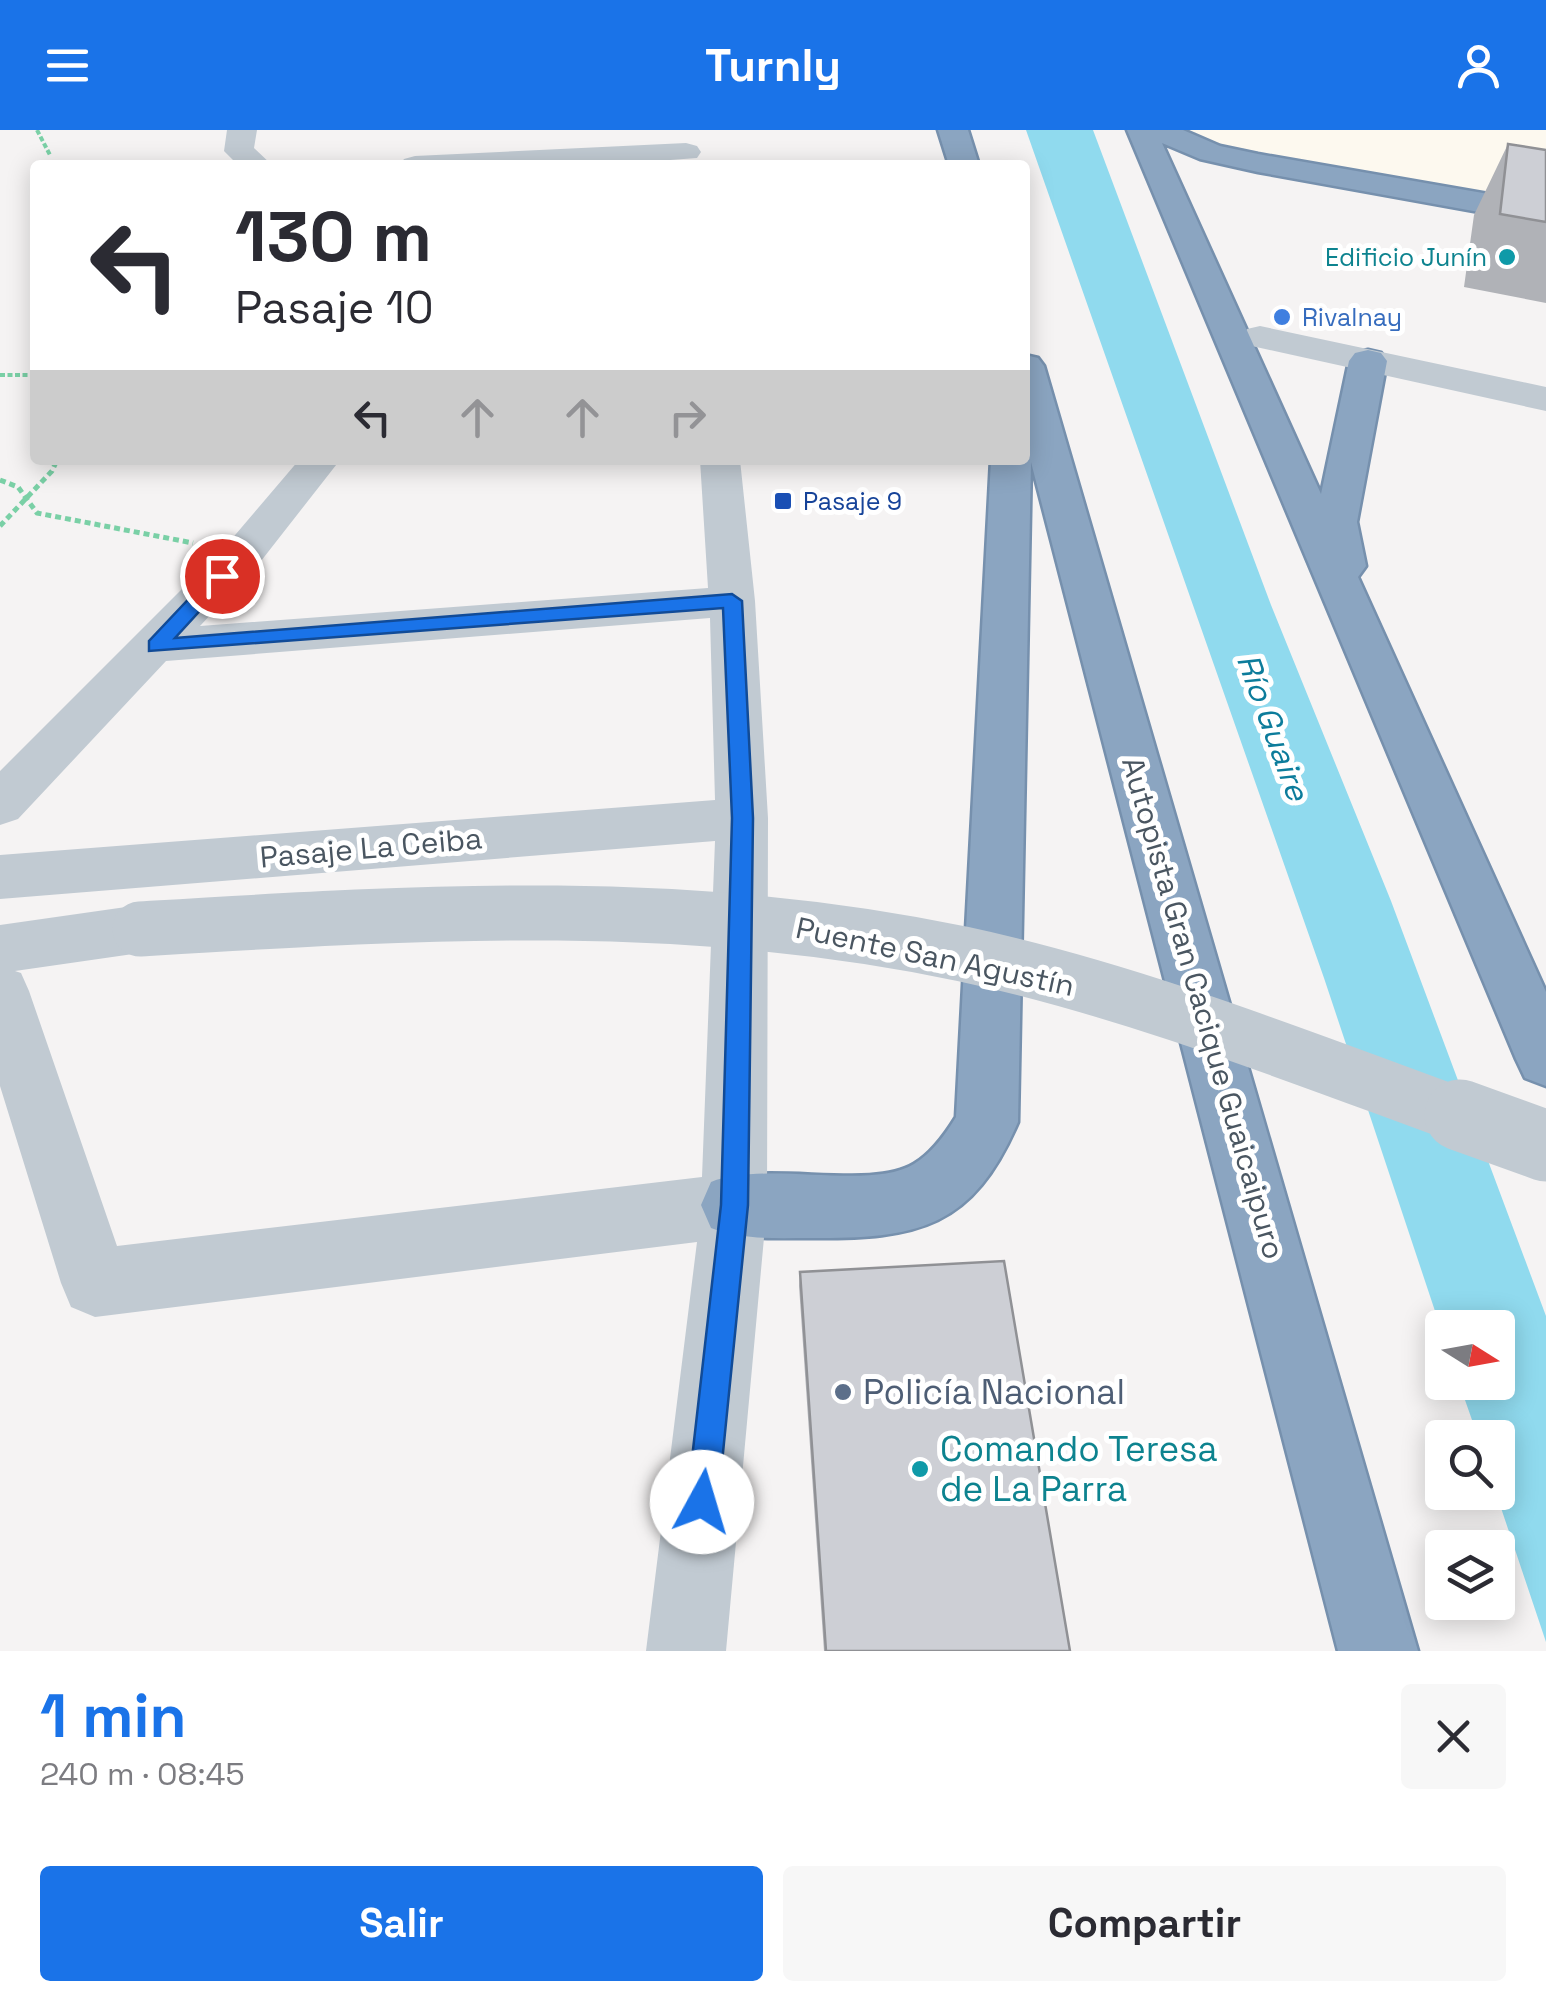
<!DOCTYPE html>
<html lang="es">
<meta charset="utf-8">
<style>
body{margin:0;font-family:"Space Grotesk",sans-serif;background:#f7f7f7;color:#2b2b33;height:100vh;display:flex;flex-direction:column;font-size:38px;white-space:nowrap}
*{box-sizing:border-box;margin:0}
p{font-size:32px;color:#7c7c81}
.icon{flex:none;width:55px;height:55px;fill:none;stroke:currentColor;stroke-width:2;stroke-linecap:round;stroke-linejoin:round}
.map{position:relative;height:1521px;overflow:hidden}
.drawer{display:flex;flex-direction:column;background:#fff;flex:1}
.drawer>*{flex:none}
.guide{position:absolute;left:30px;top:30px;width:1000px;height:305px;border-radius:10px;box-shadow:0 5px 25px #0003;background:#fff;color:#2b2b33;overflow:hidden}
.needle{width:65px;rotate:101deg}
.fabs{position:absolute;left:1425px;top:1180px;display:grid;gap:20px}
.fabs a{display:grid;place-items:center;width:90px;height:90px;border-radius:10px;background:#fff;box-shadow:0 5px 25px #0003;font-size:50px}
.pin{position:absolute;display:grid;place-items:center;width:85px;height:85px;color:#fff;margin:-42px;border:5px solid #fff;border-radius:50%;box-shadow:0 2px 10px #0007}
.me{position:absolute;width:110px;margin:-55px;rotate:6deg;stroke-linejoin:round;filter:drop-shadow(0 0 8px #0008)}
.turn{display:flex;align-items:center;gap:35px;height:210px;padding:0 40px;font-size:45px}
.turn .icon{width:130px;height:130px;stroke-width:2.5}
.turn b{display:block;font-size:70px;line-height:85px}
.lanes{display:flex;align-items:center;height:95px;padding:0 40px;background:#0003;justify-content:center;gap:50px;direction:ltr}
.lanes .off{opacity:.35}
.round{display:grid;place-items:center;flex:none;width:105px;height:105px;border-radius:10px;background:#f7f7f7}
.overview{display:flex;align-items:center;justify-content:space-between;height:170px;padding:0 40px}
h1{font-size:60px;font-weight:800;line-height:75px;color:#1a73e8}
.primary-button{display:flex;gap:20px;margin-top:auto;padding:20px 40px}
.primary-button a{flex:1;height:115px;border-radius:10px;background:#1a73e8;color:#fff;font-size:40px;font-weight:800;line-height:115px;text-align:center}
.primary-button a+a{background:#f7f7f7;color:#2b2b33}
header{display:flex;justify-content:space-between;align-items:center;height:130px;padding:0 40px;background:#1a73e8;color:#fff;font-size:45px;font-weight:800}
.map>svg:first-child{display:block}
.commercial{fill:#fdf9ef}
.water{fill:#90daee}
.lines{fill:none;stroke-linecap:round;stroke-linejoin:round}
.highway-casing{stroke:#7690ad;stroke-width:5}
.path-far1{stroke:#7ad0a6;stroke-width:4;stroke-dasharray:5 2.5;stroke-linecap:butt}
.path{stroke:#7ad0a6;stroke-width:5;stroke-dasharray:6 4;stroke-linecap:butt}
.minor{fill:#c1cad2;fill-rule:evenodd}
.highway{fill:#8ba5c1;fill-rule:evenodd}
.minor-bridge-far1{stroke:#c1cad2;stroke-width:55}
.minor-bridge{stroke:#c1cad2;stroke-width:71}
.wall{fill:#b0b2b7}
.building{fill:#cdcfd5;stroke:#909195;stroke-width:2.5}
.route{fill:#1a73e8;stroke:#114b97;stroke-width:2.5}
.culture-dot{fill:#0f9aa8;stroke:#fff;stroke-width:4}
.shop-dot{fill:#3f7fe0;stroke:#fff;stroke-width:4}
.transit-dot{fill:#1a4fb4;stroke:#fff;stroke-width:4}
.service-dot{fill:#5c6f8a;stroke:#fff;stroke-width:4}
.labels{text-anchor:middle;stroke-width:10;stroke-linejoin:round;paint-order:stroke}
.far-culture-label{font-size:25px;fill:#0d838f;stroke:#fff;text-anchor:end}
.far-shop-label{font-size:25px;fill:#366cbe;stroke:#fff;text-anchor:start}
.far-transit-label{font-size:25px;fill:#164399;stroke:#fff;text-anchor:start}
.street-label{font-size:30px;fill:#4a5661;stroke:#fff}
.water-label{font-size:32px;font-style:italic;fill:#0c7c9b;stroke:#fff}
.near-service-label{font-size:35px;fill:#4e5e75;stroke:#fff;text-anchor:start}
.near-culture-label{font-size:35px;fill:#0d838f;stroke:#fff;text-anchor:start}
</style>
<header><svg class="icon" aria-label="menu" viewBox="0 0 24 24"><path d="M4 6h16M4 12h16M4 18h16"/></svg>Turnly<svg class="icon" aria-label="person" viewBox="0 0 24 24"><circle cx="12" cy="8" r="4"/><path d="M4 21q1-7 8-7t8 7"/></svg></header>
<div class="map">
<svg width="1546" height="1521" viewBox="0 0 1546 1521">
<rect width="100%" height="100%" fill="#f5f3f3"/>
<!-- commercial -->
<path class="commercial" d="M1169,0H1546V74L1200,11Z"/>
<!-- water -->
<path class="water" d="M1026,0H1093L1271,475L1391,771L1546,1186V1512L1496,1363L1498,1308L1478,1307L1459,1253L1498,1252V1198H1442V1202L1324,848Z"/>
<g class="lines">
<defs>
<path id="highway" d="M938,0H968L979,35H949Z
M1127,0H1183L1220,16L1258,24L1546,74V94L1258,42L1200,29L1162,13L1321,364L1349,231L1355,223L1368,220L1381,223L1387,231L1357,392L1366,436L1358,447L1546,862V956L1525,948L1516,929Z
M1025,225L1038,228L1044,236L1418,1521H1338L1031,332L1018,992C972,1098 919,1109 809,1108C775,1108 742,1110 711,1098L701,1075L711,1052C766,1030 870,1061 914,1034C932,1023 945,1005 956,987L991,330H1025V321L1030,329L1025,308Z"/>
</defs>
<!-- highway casing -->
<use href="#highway" class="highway-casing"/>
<!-- path-far1 -->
<path class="path-far1" d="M37,0L50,25
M0,245H35"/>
<!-- path -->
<path class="path" d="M0,350L18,357L37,383L193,413
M0,396L52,341L57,330"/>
<!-- minor -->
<path class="minor" d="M227,0H257L254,18L272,35H238L224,21Z
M686,13L697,16L701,22L697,28L604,35H400L404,29L415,26Z
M1260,196L1546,257V281L1247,215L1242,207L1247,199Z
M299,330H340L261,431L200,496L708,458L700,330H740L755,471L768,688L767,1075L726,1521H646L697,1112L95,1187L71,1177L61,1153L0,956V795L140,775L160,782L168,799L160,816L140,823L15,841L21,843L29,861L117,1116L702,1047L715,711L0,769V725L715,670L710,488L166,531L18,689L0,695V641L230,411Z"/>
<!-- highway -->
<use href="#highway" class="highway"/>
<!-- minor-bridge-far1 -->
<path class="minor-bridge-far1" d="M140,799C421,782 684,765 963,824C1135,861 1302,928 1467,988"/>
<!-- minor-bridge -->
<path class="minor-bridge" d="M1460,985L1546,1016"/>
</g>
<!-- wall -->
<path class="wall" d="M1508,14L1546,20V173L1464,157L1474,85Z
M800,1142L1070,1521H824L799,1156Z"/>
<!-- building -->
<path class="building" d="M1508,14L1546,20V92L1500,84Z
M1004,1131L1070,1521H826L800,1142Z"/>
<!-- route -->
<path class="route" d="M222,439L228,441V450L175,508L732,464L742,471L753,688L748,1075L718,1372L713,1383L702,1388L691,1383L687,1372L721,1075L732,688L723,478L149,521V511L215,441Z"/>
<!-- markers -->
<g class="culture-dot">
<circle cx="1507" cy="127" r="10"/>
<circle cx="920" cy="1339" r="10"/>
</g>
<circle class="shop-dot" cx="1282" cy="187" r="10"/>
<rect class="transit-dot" x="773" y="361" width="20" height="20" rx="5"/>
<circle class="service-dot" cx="843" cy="1262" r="10"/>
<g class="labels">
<!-- far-culture labels -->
<g class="far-culture-label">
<text x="1487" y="136">Edificio Junín</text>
</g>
<!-- far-shop labels -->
<g class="far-shop-label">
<text x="1302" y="196">Rivalnay</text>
</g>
<!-- far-transit labels -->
<g class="far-transit-label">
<text x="803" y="380">Pasaje 9</text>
</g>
<!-- street labels -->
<g class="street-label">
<text transform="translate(371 718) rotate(-5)" y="10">Pasaje La Ceiba</text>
<text transform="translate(935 827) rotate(12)" y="10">Puente San Agustín</text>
<text transform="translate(1203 878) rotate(74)" y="10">Autopista Gran Cacique Guaicaipuro</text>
</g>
<!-- water labels -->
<g class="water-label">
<text transform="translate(1273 597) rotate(70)" y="11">Río Guaire</text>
</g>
<!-- near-service labels -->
<g class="near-service-label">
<text x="863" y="1274">Policía Nacional</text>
</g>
<!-- near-culture labels -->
<g class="near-culture-label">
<text x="940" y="1331">Comando Teresa<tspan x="940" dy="40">de La Parra</tspan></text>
</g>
</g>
</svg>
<div class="fabs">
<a><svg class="needle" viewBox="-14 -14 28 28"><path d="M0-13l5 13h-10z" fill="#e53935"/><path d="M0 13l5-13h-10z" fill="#7c7c81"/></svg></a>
<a><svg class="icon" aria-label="search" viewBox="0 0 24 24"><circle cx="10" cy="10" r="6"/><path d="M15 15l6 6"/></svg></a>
<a><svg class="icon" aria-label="layers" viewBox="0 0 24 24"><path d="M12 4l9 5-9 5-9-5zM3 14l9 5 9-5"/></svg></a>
</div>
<div class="pin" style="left:222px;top:446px;background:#d93025"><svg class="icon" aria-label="arrive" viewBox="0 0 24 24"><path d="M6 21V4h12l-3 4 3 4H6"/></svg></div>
<svg class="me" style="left:702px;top:1372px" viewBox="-20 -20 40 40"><circle r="19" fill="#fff"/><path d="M0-13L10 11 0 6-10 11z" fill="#1a73e8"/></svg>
<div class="guide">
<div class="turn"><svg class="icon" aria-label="left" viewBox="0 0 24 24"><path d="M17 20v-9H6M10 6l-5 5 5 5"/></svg><div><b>130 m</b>Pasaje 10</div></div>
<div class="lanes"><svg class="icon" aria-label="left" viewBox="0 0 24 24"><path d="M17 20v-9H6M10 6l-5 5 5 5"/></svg><svg class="icon off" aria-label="ahead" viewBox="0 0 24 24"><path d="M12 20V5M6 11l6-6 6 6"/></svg><svg class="icon off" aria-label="ahead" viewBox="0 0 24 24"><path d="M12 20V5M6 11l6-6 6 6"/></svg><svg class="icon off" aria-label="right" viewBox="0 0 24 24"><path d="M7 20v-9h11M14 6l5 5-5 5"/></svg></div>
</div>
</div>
<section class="drawer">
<div class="overview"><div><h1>1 min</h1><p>240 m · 08:45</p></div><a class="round"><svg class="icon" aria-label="close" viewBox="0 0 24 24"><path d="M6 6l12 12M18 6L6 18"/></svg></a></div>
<div class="primary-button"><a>Salir</a><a>Compartir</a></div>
</section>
